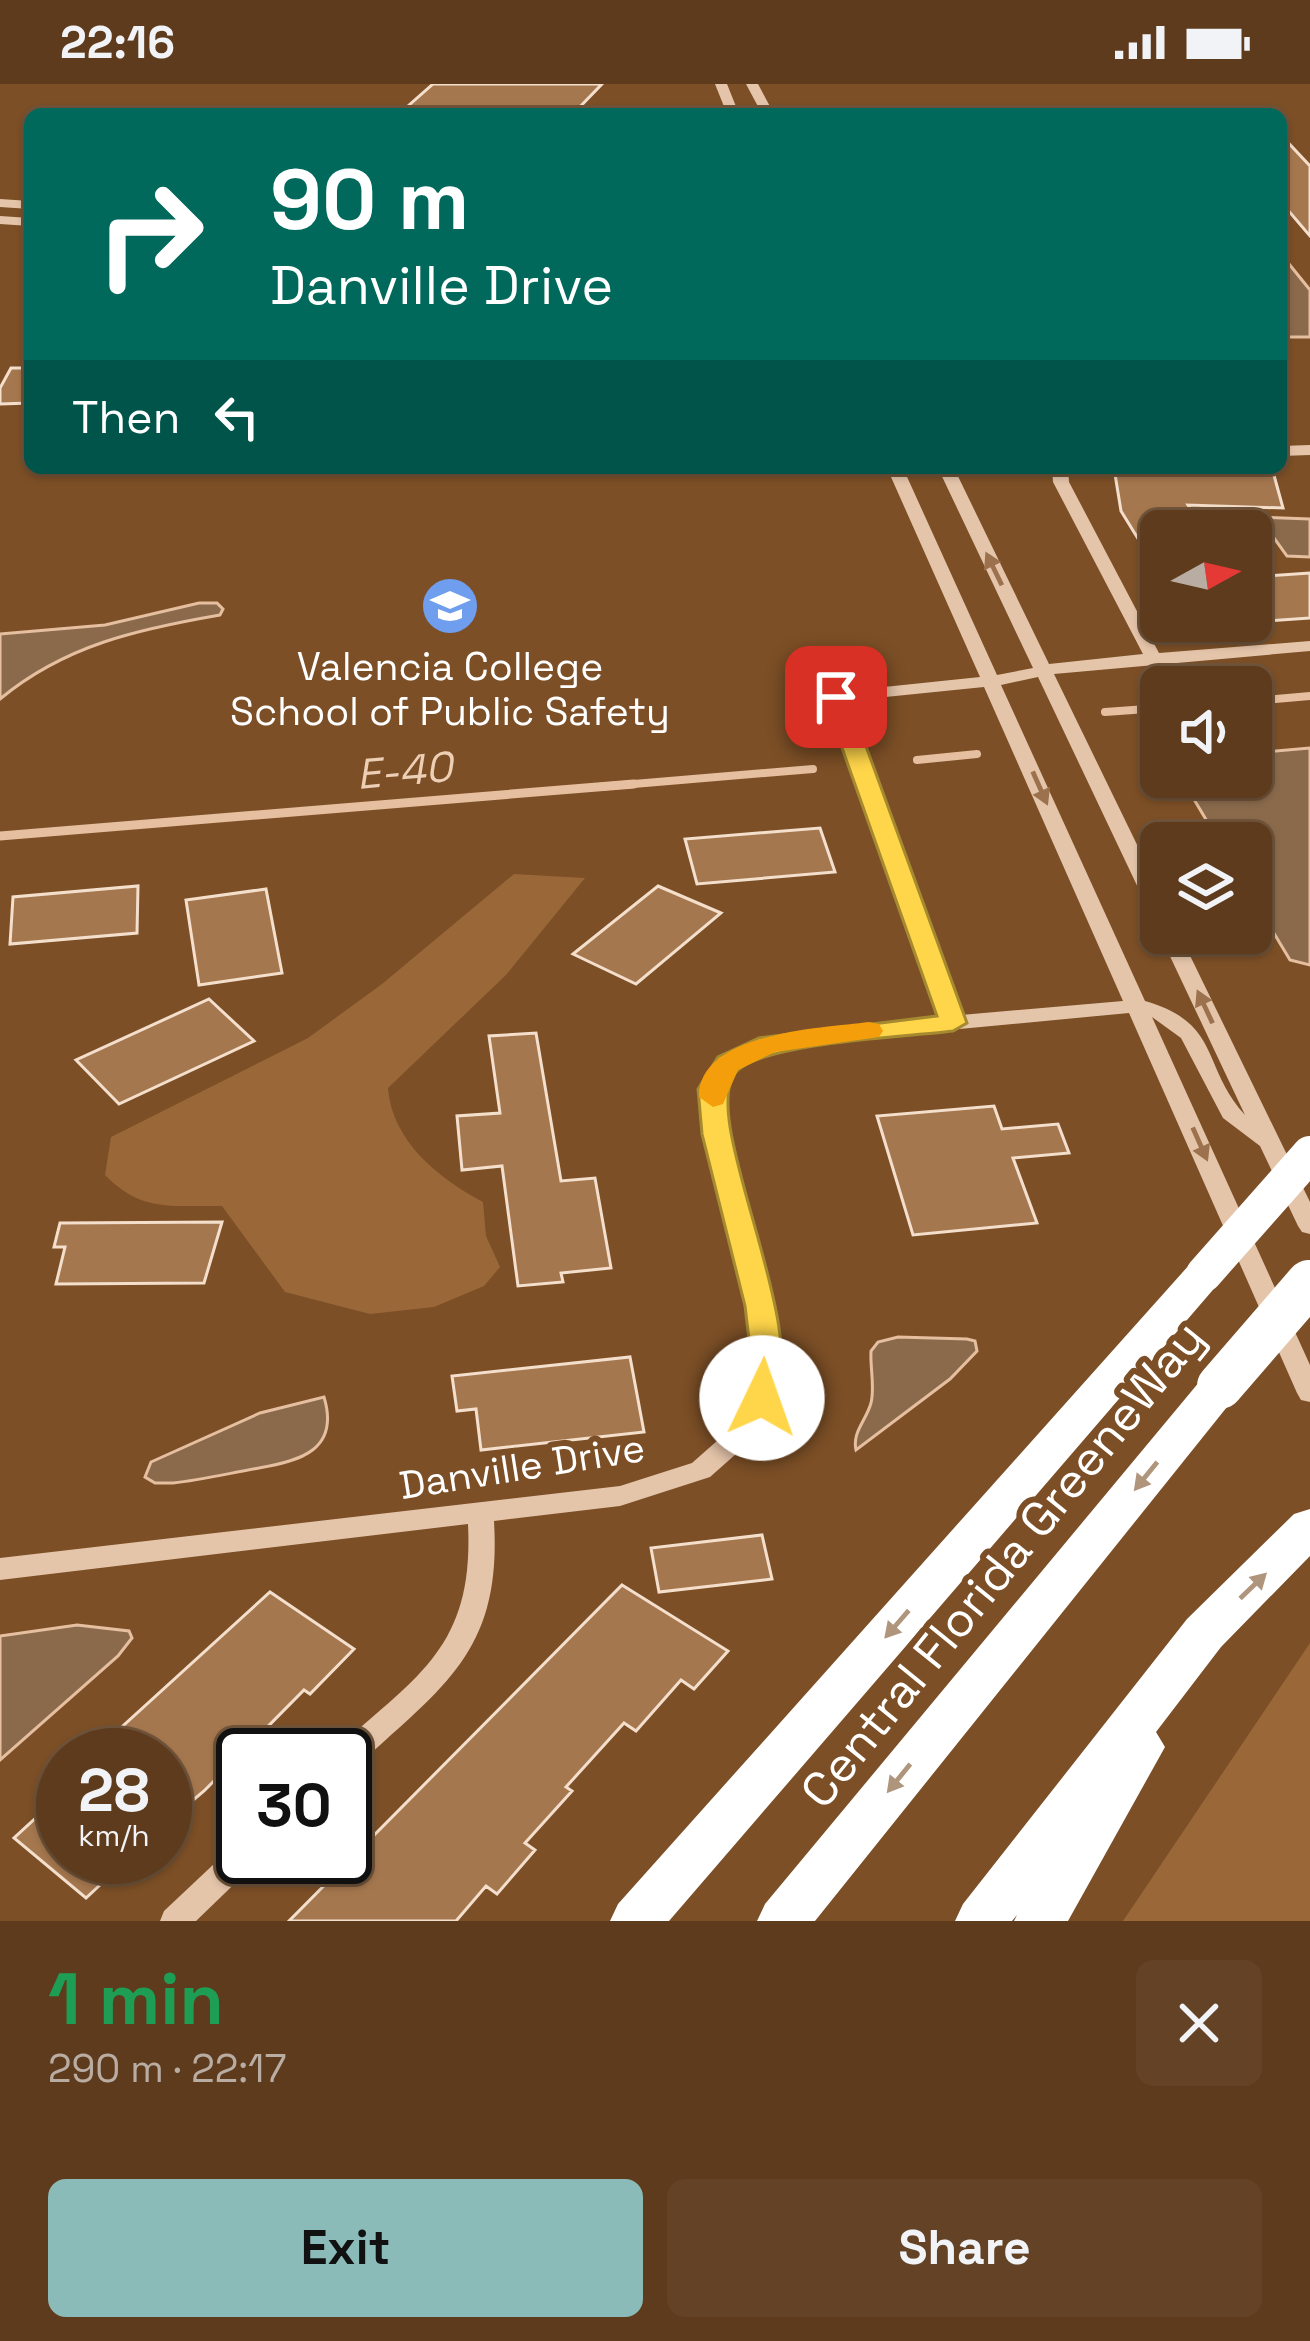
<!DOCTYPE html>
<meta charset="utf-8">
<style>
body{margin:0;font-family:"Space Grotesk",sans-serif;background:#634225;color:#f1f3f6;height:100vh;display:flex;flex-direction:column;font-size:45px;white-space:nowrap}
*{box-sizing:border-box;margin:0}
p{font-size:39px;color:#b9ada3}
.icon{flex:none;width:66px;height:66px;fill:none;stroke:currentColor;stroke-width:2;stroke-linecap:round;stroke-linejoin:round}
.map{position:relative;height:1837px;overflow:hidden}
.drawer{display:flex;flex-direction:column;background:#5d3b1c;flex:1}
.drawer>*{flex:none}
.guide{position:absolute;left:24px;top:24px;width:1263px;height:366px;border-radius:18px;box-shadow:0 3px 9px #0004,0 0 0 3px #72553b;background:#00695c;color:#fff;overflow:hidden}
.needle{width:78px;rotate:82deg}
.tools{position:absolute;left:1140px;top:426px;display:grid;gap:24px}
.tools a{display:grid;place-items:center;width:132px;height:132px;border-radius:18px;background:#5d3b1c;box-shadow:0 3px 9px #0004,0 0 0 3px #72553b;font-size:60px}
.speed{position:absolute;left:36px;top:1644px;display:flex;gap:24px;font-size:60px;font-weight:700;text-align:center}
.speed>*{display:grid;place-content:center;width:156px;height:156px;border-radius:50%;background:#5d3b1c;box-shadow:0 3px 9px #0004,0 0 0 3px #72553b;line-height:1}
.speed small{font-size:30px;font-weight:400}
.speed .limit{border:6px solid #111;border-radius:18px;background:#fff;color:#111}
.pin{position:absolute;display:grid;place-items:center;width:102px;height:102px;color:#fff;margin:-51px;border-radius:24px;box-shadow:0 6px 18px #0006}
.me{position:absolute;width:132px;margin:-66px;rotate:3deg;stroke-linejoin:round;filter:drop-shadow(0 0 9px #0008)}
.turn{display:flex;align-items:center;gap:42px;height:252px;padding:0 48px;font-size:54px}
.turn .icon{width:156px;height:156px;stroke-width:2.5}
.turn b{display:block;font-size:84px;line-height:102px}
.then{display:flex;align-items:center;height:114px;padding:0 48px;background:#0003;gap:24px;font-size:45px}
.round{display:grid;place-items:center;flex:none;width:126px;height:126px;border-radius:18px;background:#634225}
.headline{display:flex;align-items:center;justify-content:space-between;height:204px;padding:0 48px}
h1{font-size:72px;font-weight:600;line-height:90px;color:#1e9e55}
.primary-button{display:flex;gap:24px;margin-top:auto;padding:24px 48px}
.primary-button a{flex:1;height:138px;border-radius:18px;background:#8bbbb9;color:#111;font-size:48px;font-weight:600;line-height:138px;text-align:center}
.primary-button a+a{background:#634225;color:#f1f3f6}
.status{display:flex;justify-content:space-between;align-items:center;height:84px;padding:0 60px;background:#5d3b1c;direction:ltr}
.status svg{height:33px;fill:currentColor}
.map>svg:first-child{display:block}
.green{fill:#9a6739}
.water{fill:#8b6a4c;stroke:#e5bf9f;stroke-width:3}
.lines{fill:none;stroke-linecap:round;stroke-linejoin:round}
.stream-far1{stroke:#e5bf9f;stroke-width:8}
.stream{stroke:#e5bf9f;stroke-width:9}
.building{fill:#a5774e;stroke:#f4dfcd;stroke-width:3}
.minor{fill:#e5c5aa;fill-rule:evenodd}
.highway{fill:#fff;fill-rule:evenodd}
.highway-bridge-far1{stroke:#fff;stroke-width:36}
.highway-bridge{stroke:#fff;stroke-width:46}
.oneway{fill:#9c724e}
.oneway2{fill:#b0957d}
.route{fill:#ffd54a;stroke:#a68a30;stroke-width:3}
.slow{fill:#f59e0b}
.labels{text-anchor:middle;stroke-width:12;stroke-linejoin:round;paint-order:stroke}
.poi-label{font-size:39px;fill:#fff;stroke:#7c4f26}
.street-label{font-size:39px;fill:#fff;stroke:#7c4f26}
.water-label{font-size:42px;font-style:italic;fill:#eccfb5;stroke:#7c4f26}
.near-street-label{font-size:48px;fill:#fff;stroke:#7c4f26}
</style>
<div class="status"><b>22:16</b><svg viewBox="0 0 49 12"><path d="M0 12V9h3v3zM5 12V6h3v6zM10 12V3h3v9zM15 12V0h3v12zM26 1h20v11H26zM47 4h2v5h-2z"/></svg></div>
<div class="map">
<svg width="1310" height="1837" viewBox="0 0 1310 1837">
<rect width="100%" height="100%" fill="#7c4f26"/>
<!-- green -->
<path class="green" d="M514,790L585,794L506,891L388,1004C392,1057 438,1094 483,1118L486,1152L500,1183L484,1202L434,1223L370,1230L285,1208L222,1122C172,1121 142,1129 105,1091L111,1053L308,954L382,900Z
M1310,1559V1837H1123Z"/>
<!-- water -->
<path class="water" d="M1281,170L1310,206V253H1281Z
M1259,433L1310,435V473L1287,472Z
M199,519H217L223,525L220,531C139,545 65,561 0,615V550L105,541Z
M1310,664V881L1290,876L1251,811V759H1220L1189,707L1192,693H1251V669Z
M898,1253L967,1255L975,1257L977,1267L950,1295L856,1366C852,1348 866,1337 871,1319C875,1302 870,1285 871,1267L878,1258Z
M324,1313C340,1366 300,1377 259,1384C230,1389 202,1396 173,1399H155L145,1393L151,1378L260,1329Z
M77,1541L129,1547L132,1554L118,1572L0,1676V1552Z"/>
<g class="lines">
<!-- stream-far1 -->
<path class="stream-far1" d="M1251,617L1310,612
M1105,628L1161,624
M917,676L977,670
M598,703L813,685"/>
<!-- stream -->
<path class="stream" d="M0,752L634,700"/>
</g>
<!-- building -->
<path class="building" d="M433,0H602L573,30H399Z
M1281,51L1310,82V152L1281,118Z
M11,284H30V319L0,320V304Z
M1114,384H1272L1283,424L1188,421L1205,447H1161V492L1121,427Z
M1310,489V534L1251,538V493Z
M820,744L835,788L697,800L685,755Z
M138,802L137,849L10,860L13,813Z
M658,802L721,829L636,900L573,870Z
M266,805L282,889L199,901L186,816Z
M209,915L254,957L119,1020L76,976Z
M536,949L561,1097L595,1094L611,1184L561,1189L563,1198L518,1202L502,1082L462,1086L457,1032L500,1029L489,952Z
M994,1022L1002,1045L1058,1040L1069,1069L1013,1074L1037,1139L913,1151L877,1032Z
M222,1138L204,1199L56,1200L65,1163H54L60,1139Z
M630,1273L644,1348L481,1366L476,1325L457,1327L452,1292Z
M762,1451L772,1495L659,1508L651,1464Z
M622,1501L728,1567L694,1605L681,1596L636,1647L624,1639L566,1703L572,1707L525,1759L535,1766L497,1810L486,1802L456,1837H289Z
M270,1508L354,1565L310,1610L304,1606L204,1707L165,1740V1671H91Z
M63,1709V1773H130L86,1814L14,1754Z"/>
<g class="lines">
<!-- minor -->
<path class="minor" d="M715,0H727L739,30H727Z
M746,0H758L774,30H762Z
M0,115L30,117V125L0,123Z
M0,132L30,134V142L0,140Z
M1310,361V371L1281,372V362Z
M887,384H903L997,591L1033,584L938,384H954L1049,580L1143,570L1053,398L1052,384H1068L1069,398L1159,569L1310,557V567L1054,590L1161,810V837L1151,831L1038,593L1001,601L1145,917C1222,939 1201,983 1245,1031L1159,849L1161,846V849H1179L1310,1118V1150L1302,1148L1298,1142L1260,1062L1223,1034L1181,954L1152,933L1310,1281V1318L1301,1316L1297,1309L1129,929L821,958L774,966L736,985L723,1005L728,1050L772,1222L781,1289L763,1346L710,1393L620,1422L494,1437C502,1569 443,1602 355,1684L345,1687V1671H333L335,1666C418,1591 474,1564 468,1440L0,1496V1474L620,1402L692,1379L743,1334L757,1289L748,1222L706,1050L701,1005L720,975L769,953L821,944L940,933L827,613L836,608L980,593ZM984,603L1123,917L961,931L846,617Z
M243,1759V1773H257L254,1781L196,1837H160L164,1827L232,1763Z"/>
<!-- highway -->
<path class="highway" d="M1204,1175L1218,1180L1224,1190L1218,1200L669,1837H610L618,1820L1190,1180Z
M1220,1286L1235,1291L1241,1302L1235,1313L815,1837H757L765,1820L1205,1291Z
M1310,1425V1472L1221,1563L1156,1648L1165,1663L1068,1837H1014L1017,1831L1012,1837H955L963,1820L1187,1535L1294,1430Z"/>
<!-- highway-bridge-far1 -->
<path class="highway-bridge-far1" d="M1204,1190L1310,1070
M1306,1202L1310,1198"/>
<!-- highway-bridge -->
<path class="highway-bridge" d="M1220,1302L1309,1199"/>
</g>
<!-- one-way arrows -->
<defs><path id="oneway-solid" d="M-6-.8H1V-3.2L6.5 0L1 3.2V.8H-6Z" transform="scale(3)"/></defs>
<g class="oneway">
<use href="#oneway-solid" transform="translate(994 485) rotate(-116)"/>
<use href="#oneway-solid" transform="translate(1040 704) rotate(66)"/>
<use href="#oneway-solid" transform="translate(1205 923) rotate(-115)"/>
<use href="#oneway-solid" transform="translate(1200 1060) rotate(66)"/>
</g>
<g class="oneway2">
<use href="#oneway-solid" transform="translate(1146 1392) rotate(129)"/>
<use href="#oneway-solid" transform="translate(1253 1502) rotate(-44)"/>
<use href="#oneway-solid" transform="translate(897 1540) rotate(131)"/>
<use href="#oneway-solid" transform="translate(899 1694) rotate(129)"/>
</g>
<!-- route -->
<path class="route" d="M836,606L848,613L967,939L953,947C906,953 770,958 738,986C693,1027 815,1246 773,1322H750L745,1314L753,1289L745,1222L702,1050L698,1005L718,973L759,954L937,932L824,613Z"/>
<!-- slow -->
<path class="slow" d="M869,938L879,940L883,947L879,953L775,968L738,986L723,1020L713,1023L699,1013C698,948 823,944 869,938Z"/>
<!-- icons -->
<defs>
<symbol id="university-disc" viewBox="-11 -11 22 22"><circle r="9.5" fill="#6f9eee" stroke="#7c4f26"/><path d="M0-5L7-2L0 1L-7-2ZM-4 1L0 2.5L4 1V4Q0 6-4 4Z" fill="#fff"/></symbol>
</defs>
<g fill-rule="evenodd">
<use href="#university-disc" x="417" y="489" width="66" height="66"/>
</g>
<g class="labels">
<!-- poi labels -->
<g class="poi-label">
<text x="450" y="596">Valencia College<tspan x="450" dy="45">School of Public Safety</tspan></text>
</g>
<!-- street labels -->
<g class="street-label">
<text transform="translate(522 1382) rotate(-9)" y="14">Danville Drive</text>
</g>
<!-- water labels -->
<g class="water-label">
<text transform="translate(404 686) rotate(-5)" y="15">E-40</text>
</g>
<!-- near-street labels -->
<g class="near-street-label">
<text transform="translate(1002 1480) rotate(-51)" y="17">Central Florida GreeneWay</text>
</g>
</g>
</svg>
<div class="tools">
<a><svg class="needle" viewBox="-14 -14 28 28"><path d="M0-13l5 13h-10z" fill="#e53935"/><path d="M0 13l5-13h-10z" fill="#b9ada3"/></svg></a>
<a><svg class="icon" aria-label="sound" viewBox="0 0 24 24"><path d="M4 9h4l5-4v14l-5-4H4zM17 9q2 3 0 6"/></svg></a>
<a><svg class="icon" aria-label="layers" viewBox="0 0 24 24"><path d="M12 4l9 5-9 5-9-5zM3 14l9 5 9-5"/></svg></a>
</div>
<div class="speed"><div>28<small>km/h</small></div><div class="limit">30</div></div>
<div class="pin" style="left:836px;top:613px;background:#d93025"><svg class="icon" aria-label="arrive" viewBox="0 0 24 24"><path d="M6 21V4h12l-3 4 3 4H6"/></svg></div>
<svg class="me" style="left:762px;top:1314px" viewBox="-20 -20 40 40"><circle r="19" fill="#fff"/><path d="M0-13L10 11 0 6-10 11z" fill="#ffd54a"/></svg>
<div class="guide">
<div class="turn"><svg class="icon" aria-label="right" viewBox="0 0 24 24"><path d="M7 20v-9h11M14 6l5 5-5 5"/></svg><div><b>90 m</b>Danville Drive</div></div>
<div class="then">Then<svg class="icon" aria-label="left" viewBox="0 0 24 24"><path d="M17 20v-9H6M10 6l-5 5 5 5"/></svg></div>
</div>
</div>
<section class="drawer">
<div class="headline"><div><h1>1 min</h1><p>290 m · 22:17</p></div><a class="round"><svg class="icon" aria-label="close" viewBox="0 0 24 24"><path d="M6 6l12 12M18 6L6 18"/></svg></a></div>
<div class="primary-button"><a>Exit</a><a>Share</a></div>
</section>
